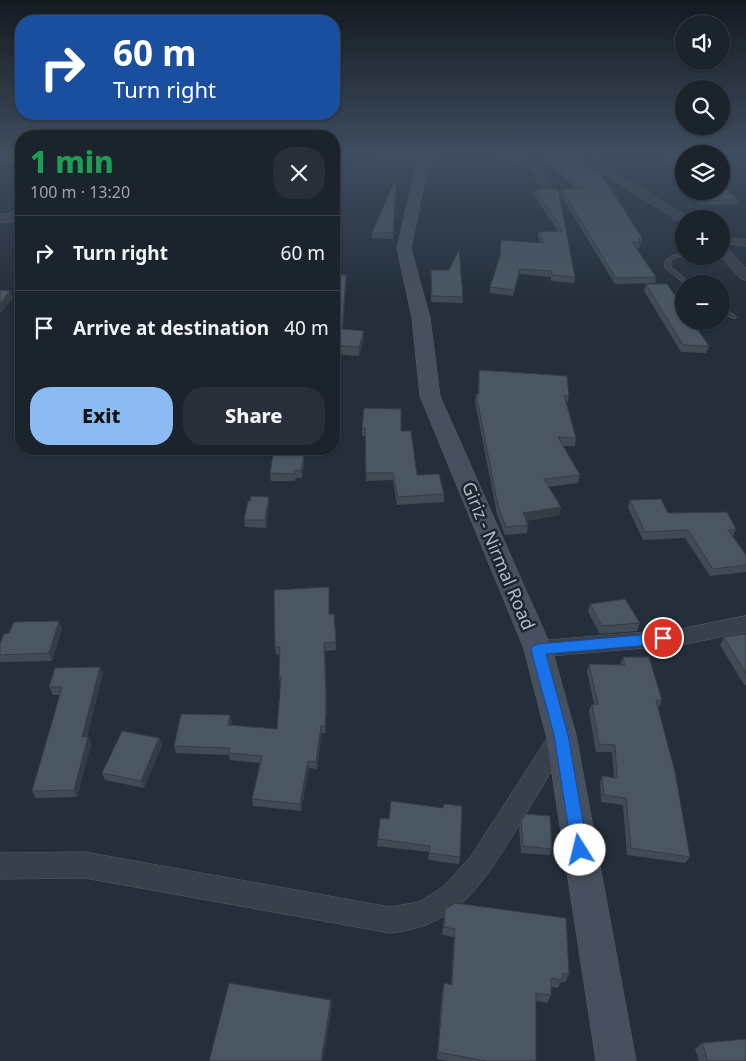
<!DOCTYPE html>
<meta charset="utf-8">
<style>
body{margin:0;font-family:"Noto Sans",sans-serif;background:#282f38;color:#f1f3f6;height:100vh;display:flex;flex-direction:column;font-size:19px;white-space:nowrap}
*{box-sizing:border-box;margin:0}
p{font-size:16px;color:#a0a4a9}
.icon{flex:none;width:28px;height:28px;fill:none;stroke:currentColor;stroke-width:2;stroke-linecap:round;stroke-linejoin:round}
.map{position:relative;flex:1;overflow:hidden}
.panel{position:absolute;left:15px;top:130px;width:325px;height:325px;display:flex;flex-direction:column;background:#1b232c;border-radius:20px;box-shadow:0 1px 4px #0004,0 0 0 1px #394048}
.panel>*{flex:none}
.hud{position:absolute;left:15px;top:15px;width:325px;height:105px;border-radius:20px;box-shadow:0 1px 4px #0004,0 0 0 1px #394048;background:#1a4fa0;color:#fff;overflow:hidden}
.fabs{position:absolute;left:675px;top:15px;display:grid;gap:10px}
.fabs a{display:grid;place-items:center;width:55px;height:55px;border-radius:50%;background:#1b232c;box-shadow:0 1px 4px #0004,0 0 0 1px #394048;font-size:25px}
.pin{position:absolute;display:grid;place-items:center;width:42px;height:42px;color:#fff;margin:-21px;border:2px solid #fff;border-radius:50%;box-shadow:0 1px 5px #0007}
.me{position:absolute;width:55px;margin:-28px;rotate:351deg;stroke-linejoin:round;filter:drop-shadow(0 0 4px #0008)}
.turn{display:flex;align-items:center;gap:18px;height:105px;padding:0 15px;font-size:22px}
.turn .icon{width:65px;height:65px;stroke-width:2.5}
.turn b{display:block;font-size:35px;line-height:42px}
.round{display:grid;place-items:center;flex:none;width:52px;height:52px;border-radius:20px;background:#282f38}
.summary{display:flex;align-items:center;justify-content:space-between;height:85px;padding:0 15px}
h1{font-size:30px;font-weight:800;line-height:38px;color:#1e9e55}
.button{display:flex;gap:10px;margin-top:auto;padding:10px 15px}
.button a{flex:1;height:58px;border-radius:20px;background:#8cbbf2;color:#111;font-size:20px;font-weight:800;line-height:58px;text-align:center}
.button a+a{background:#282f38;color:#f1f3f6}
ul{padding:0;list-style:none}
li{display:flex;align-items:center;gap:15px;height:75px;padding:0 15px;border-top:1px solid #394048}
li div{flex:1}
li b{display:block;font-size:19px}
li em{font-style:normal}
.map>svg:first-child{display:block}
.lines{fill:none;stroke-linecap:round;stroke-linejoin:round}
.service-casing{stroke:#565f69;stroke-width:1}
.minor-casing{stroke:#565f69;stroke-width:1}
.tertiary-casing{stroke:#565f69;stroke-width:1}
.secondary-casing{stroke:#565f69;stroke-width:1}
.service{fill:#38414b;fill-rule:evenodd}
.minor{fill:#38414b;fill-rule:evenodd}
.tertiary{fill:#38414b;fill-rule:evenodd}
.secondary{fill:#46505e;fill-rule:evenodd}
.wall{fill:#404b55}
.shaded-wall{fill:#343d45}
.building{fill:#4a5763;stroke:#343d45}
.route{fill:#1a73e8;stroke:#114b97}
.labels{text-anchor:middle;stroke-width:5;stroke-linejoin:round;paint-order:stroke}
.street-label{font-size:18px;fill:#b3bcc6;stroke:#1d2630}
</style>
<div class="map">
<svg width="746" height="1061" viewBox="0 0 746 1061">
<rect width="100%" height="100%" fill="#242f3b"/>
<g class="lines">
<defs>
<path id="service" d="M684,253V256H686L675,258L670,262L671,267L692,284H685L665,268L664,262L671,256Z
M721,306L736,316V318H732L721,311Z"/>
<path id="minor" d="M485,152C499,152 530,156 539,167C544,173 547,182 551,189L549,191H543L531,170L515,162L486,154Z
M21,156V162L0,164V158Z
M721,237L746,240V246L721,243Z
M746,616V632L680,645L538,657L531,655L528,649L531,643L538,641L680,629Z
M561,726L569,729L572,736L569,743C552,770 535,798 519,825C485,880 460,926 390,933L85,878L0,879V853L85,852L390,907L419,902L444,886L471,856L553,729Z"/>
<path id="tertiary" d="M345,152H388L428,155L433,158L428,161L350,155Z
M584,152C598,152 602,156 609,168L690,219H684V223L680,222L601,172L595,162Z
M21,212V220L0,223V215Z
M721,246L726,247L746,268V280L741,279L720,256H721Z"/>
<path id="secondary" d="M429,152H443L428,166L411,248L430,318L440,396L552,649L576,735L636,1061H596L546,735L524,649L420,396L412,318L397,248L416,166L424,155Z"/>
</defs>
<!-- service casing -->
<use href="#service" class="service-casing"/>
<!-- minor casing -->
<use href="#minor" class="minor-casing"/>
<!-- tertiary casing -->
<use href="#tertiary" class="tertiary-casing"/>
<!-- secondary casing -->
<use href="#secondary" class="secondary-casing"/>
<!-- service -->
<use href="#service" class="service"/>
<!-- minor -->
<use href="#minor" class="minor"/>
<!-- tertiary -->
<use href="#tertiary" class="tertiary"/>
<!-- secondary -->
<use href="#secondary" class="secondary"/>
</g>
<!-- wall -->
<path class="wall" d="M658,152H693L684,154V178Z
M549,156L580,161L642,238L641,244H640L639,248H636L656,277L655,283L615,284L560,194L561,189H576L548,161Z
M721,181L722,182V184L738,200L736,205H701L690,191H721Z
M396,182L393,239L372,238V233Z
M535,189H558L575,277L574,283L551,281V277L519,274L513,296L490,293V287L540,243L538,237V232L558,231L534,195Z
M431,270L463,297V303L431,302Z
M334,275H346V284L343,329L364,340L359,356L334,354V313L335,310H334Z
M646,284L709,346L706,353L681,352L644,291Z
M479,370L569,396L567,404H566L576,438L575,446H563L580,475L578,483L548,487L561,507L559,515L526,521L528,525L527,533L505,535L497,514L475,402L476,394H478Z
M362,428L401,431L417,475L444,494V502L397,505L393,480L366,481L365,436H362Z
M293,449L294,454H304V462L302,478H296L295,481H271L270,473Z
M269,497V504L266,528L245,527L244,520Z
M630,500L668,513L736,529L733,536L746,555V572L710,576L685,538L643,540L628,508Z
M590,604L640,623L637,631L600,634L588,612Z
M330,614H334L336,650L325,651L327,706L325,733H322L317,769L309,768L301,811L253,806L252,799L260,763L230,760L229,755L176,753L174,746L232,722L231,725L277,729L281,684H280L279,677V654L276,655L275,647Z
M62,628L52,661L0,662V643L9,633Z
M746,634V685H744L720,645L724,637Z
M623,657L662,700L659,707H658L690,857L685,863L627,855L623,805L601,802L600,783L602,776L614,778L612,752H596L589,711L592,704H594L587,672L589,664L620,665Z
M103,674L87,737H88L91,744L77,797L36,798L32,791L60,695H53L49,687Z
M159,738L162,745L144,788L105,780L102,773Z
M380,818L460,857L459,864L428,860L429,852L377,846Z
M521,821L552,849L550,855L521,853L519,828Z
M445,909L569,974L565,982H561L558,988L551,987V995L547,1003L536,1001V1061H448L437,1059L442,991L444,983L451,984L454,937L442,935Z
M702,1043L746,1061H699L695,1049Z"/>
<!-- shaded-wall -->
<path class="shaded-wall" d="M520,269L519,274L513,296L514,290Z
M346,275V284L342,338V329Z
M10,291L13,298L0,314V304Z
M364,331V340L359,356V347Z
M304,454V462L302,478L301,471Z
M269,497V504L266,528L265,520Z
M561,507L559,515L522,521L523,513Z
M59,621L62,628L52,661L49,653Z
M324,643L327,706L325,733V726Z
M100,667L103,674L85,744L82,737Z
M230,715L232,722L230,732L228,725Z
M321,726L322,733L317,769L316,762Z
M88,737L91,744L77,797L74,790Z
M159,738L162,745L144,788L141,781Z
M308,761L309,768L301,811L300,804Z
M331,1000L332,1007L323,1061H321Z"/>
<!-- building -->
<path class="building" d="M663,152H693L694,154H684V172Z
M576,154L580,161L594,173L600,172L642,238H638L640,242H632L656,277L616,278L561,189L583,188L549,156Z
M394,182H396L393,233H372Z
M721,183L738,200H702L695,191H721Z
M535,189H558L575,277L552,275V271L520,269L514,290L490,287L500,256L501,240L544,243L538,232L563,231Z
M459,250L463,297L432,296L431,270H449Z
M334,275H346L342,329L364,331L359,347L334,345V313L338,302H334Z
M646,284H667L684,308V321H692L709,346L683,345Z
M0,290L10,291L0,304Z
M479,370L567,376L569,396L564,395L576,438L558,437L580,475L544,479L561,507L523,513L528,525L506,527L498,506L476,394H479Z
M364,408L401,409V431H411L417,475L439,474L444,494L398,497L393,473H366L365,428H362Z
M274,449H293V454H304L301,471L295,470V474L270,473Z
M251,496L269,497L265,520H244L248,501H250Z
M661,499L668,513L727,512L736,529L728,530L746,555V565L713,569L688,530L645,532L630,500Z
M329,587V614H334L336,642L324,643L326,699L325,726H321L316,762L308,761L300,804L252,799L262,756L229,753L230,748L174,746L181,714L230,715L228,725L277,729L281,677H279L280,647H275L274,590Z
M625,599L640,623L602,626L590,604Z
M59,621L49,653L0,655V643L4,634L9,633L14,622Z
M746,634V674L724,637Z
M623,657H649L662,700H656L675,772L690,857L631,848L626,798L604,795L602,776L617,778L615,745L599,744L592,704H598L589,664L625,665Z
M100,667L82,737H88L74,790L32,791L62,687H49L55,668Z
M122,731L159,738L141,781L102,773Z
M391,801L443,808L444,804L462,806L460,857L429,853L430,846L378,839L380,818L389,819Z
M526,814L550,816L552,849L523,846L521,821Z
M455,903L566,918L569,974L562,973V980L551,978V995L536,993V1061H486L438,1052L444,983L452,985L455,929L444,927L445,909Z
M229,983L331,1000L321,1061H209Z
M746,1039V1061H708L702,1043Z"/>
<!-- sky -->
<linearGradient id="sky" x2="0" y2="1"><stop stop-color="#141a20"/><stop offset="0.51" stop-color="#3f4d60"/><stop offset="1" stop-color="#3f4d60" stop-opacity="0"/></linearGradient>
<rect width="746" height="300" fill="url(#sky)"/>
<!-- route -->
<path class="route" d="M663,633L668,635L669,638L668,642L663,644L546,654L568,735L588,850L586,856L580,858L575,856L572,850L554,735L531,650L533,646L538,644Z"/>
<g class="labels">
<!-- street labels -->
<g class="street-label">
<text transform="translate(498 556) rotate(67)" y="6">Giriz - Nirmal Road</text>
</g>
</g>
</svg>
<div class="fabs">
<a><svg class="icon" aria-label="sound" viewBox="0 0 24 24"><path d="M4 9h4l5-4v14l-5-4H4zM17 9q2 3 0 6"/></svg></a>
<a><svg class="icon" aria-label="search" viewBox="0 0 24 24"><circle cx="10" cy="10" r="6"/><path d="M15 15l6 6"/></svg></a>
<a><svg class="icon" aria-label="layers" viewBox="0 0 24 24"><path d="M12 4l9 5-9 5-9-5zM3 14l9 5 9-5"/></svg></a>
<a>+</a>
<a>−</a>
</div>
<div class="pin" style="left:663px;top:638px;background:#d93025"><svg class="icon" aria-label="arrive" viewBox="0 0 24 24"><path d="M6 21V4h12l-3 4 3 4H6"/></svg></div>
<svg class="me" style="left:580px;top:850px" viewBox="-20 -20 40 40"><circle r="19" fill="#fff"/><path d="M0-13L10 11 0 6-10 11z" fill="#1a73e8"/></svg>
<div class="hud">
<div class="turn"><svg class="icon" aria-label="right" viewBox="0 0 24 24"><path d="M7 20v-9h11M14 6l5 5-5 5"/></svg><div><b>60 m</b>Turn right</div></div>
</div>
<section class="panel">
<div class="summary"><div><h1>1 min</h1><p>100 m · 13:20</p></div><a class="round"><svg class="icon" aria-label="close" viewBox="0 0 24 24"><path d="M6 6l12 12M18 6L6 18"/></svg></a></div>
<ul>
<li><svg class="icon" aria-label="right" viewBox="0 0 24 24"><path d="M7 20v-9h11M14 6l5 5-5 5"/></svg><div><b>Turn right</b></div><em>60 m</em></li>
<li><svg class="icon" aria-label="arrive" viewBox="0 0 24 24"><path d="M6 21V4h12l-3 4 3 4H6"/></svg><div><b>Arrive at destination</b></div><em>40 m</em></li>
</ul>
<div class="button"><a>Exit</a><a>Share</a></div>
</section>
</div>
